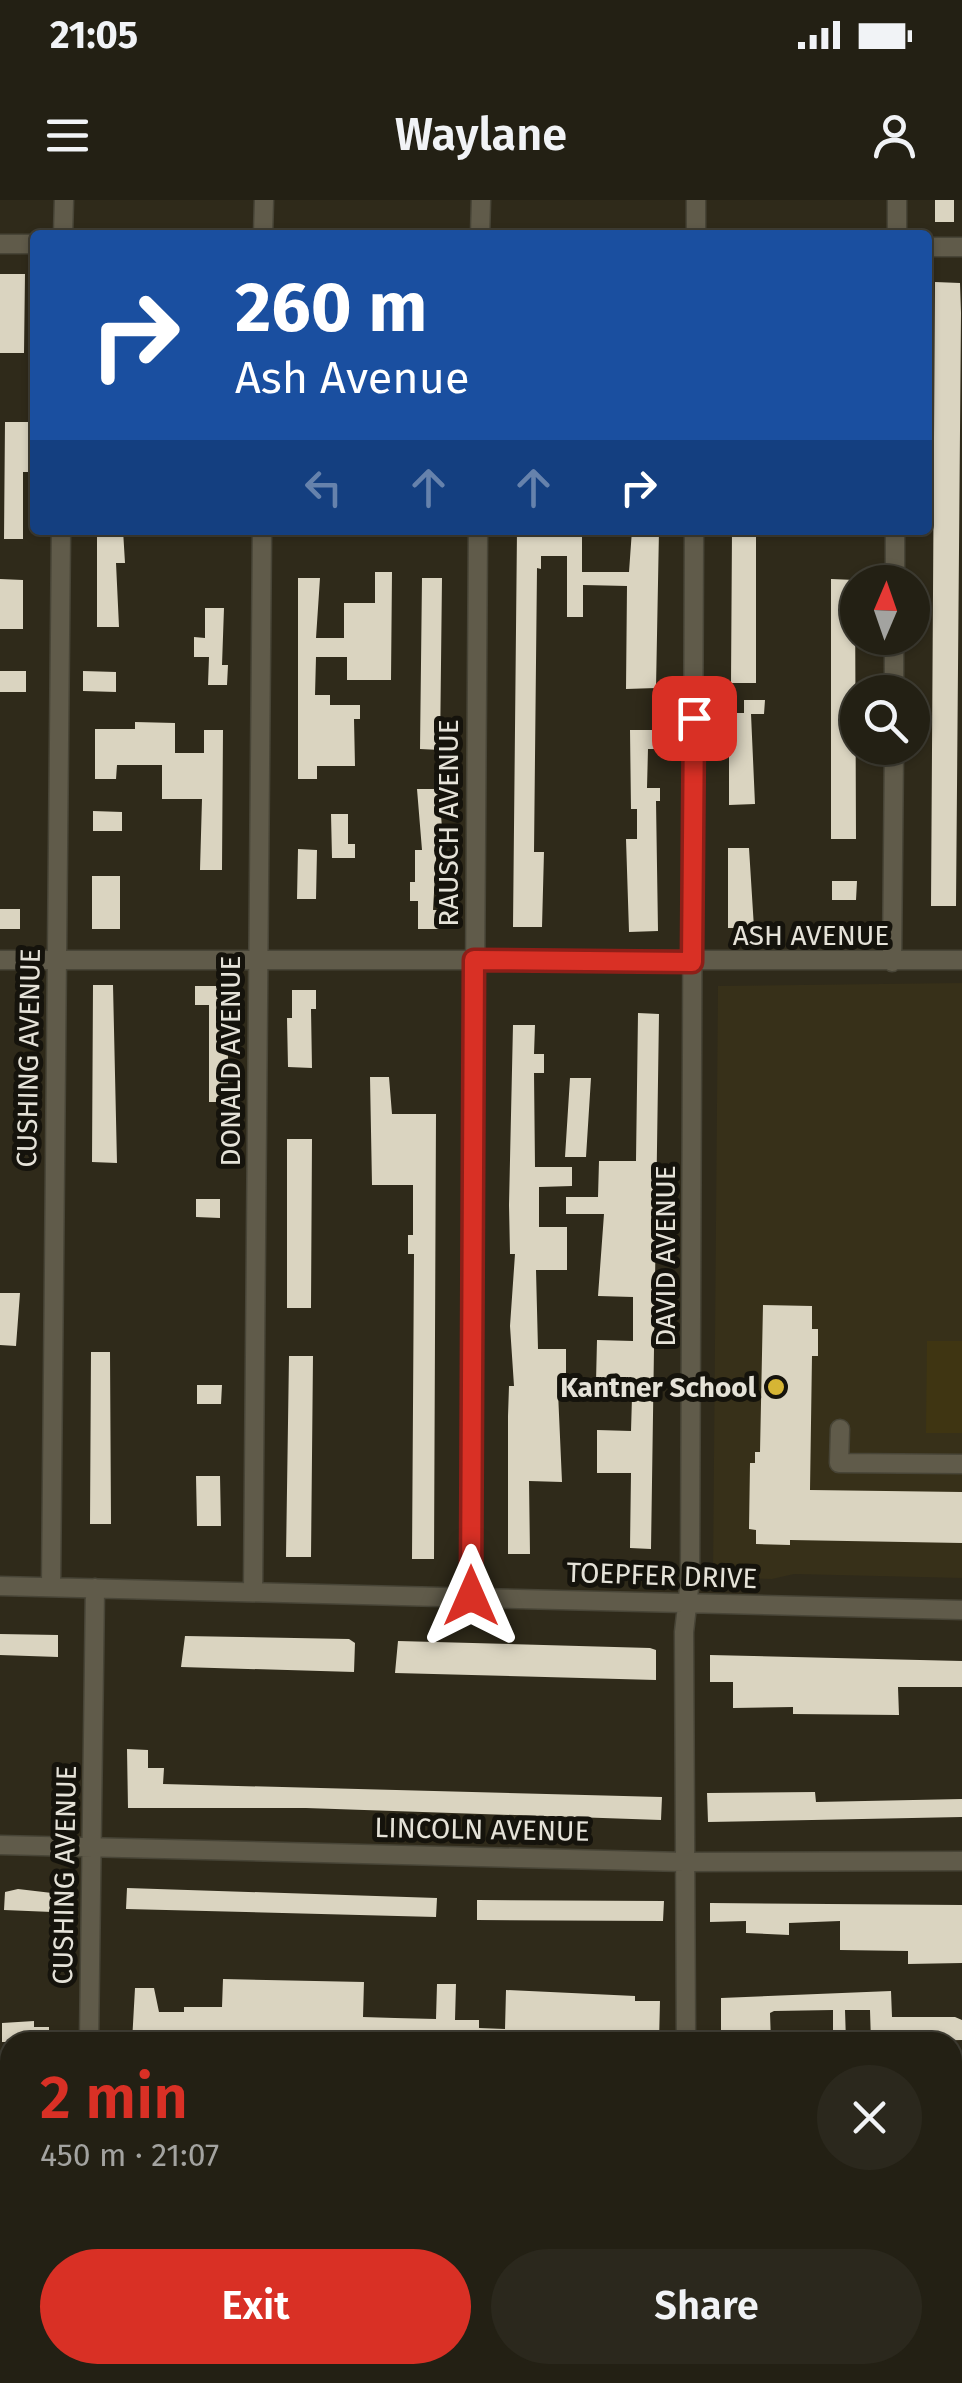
<!DOCTYPE html>
<meta charset="utf-8">
<style>
body{margin:0;font-family:"Fira Sans",sans-serif;background:#2b281d;color:#f1f3f6;height:100vh;display:flex;flex-direction:column;font-size:38px;white-space:nowrap}
*{box-sizing:border-box;margin:0}
p{font-size:32px;color:#a3a3a0}
.icon{flex:none;width:55px;height:55px;fill:none;stroke:currentColor;stroke-width:2;stroke-linecap:round;stroke-linejoin:round}
.map{position:relative;flex:1;overflow:hidden}
.panel{position:absolute;left:0px;top:1832px;width:962px;height:352px;display:flex;flex-direction:column;background:#232014;border-radius:30px 30px 0 0;box-shadow:0 2px 8px #0004,0 0 0 2px #403e34}
.panel>*{flex:none}
.top-card{position:absolute;left:30px;top:30px;width:902px;height:305px;border-radius:10px;box-shadow:0 2px 8px #0004,0 0 0 2px #403e34;background:#1a4fa0;color:#fff;overflow:hidden}
.needle{width:65px;rotate:2deg}
.controls{position:absolute;left:840px;top:365px;display:grid;gap:20px}
.controls a{display:grid;place-items:center;width:90px;height:90px;border-radius:50%;background:#232014;box-shadow:0 2px 8px #0004,0 0 0 2px #403e34;font-size:50px}
.pin{position:absolute;display:grid;place-items:center;width:85px;height:85px;color:#fff;margin:-42px;border-radius:20px;box-shadow:0 5px 15px #0006}
.me{position:absolute;width:110px;margin:-55px;rotate:0deg;stroke-linejoin:round;filter:drop-shadow(0 0 8px #0008)}
.turn{display:flex;align-items:center;gap:35px;height:210px;padding:0 40px;font-size:45px}
.turn .icon{width:130px;height:130px;stroke-width:2.5}
.turn b{display:block;font-size:70px;line-height:85px}
.lanes{display:flex;align-items:center;height:95px;padding:0 40px;background:#0003;justify-content:center;gap:50px;direction:ltr}
.lanes .off{opacity:.35}
.round{display:grid;place-items:center;flex:none;width:105px;height:105px;border-radius:52px;background:#2b281d}
.headline{display:flex;align-items:center;justify-content:space-between;height:170px;padding:0 40px}
h1{font-size:60px;font-weight:600;line-height:75px;color:#d93025}
.cta{display:flex;gap:20px;margin-top:auto;padding:20px 40px}
.cta a{flex:1;height:115px;border-radius:60px;background:#d93025;color:#fff;font-size:40px;font-weight:600;line-height:115px;text-align:center}
.cta a+a{background:#2b281d;color:#f1f3f6}
.status{display:flex;justify-content:space-between;align-items:center;height:70px;padding:0 50px;background:#232014;direction:ltr}
.status svg{height:28px;fill:currentColor}
header{display:flex;justify-content:space-between;align-items:center;height:130px;padding:0 40px;background:#232014;font-size:45px;font-weight:600}
.map>svg:first-child{display:block}
.built{fill:#373019}
.green{fill:#3f3512}
.building{fill:#dad4c0}
.lines{fill:none;stroke-linecap:round;stroke-linejoin:round}
.minor-casing{stroke:#484537;stroke-width:21}
.minor{stroke:#605b4a;stroke-width:18}
.route-casing{stroke:#8d1f18;stroke-width:25}
.route{stroke:#d93025;stroke-width:18}
.poi-dot{fill:#d6b534;stroke:#15130c;stroke-width:4}
.labels{text-anchor:middle;stroke-width:10;stroke-linejoin:round;paint-order:stroke}
.street-label{font-size:28px;fill:#e5e2d8;stroke:#15130c}
.poi-label{font-size:28px;font-weight:bold;fill:#e5e2d8;stroke:#15130c;text-anchor:end}
</style>
<div class="status"><b>21:05</b><svg viewBox="0 0 49 12"><path d="M0 12V9h3v3zM5 12V6h3v6zM10 12V3h3v9zM15 12V0h3v12zM26 1h20v11H26zM47 4h2v5h-2z"/></svg></div>
<header><svg class="icon" aria-label="menu" viewBox="0 0 24 24"><path d="M4 6h16M4 12h16M4 18h16"/></svg>Waylane<svg class="icon" aria-label="person" viewBox="0 0 24 24"><circle cx="12" cy="8" r="4"/><path d="M4 21q1-7 8-7t8 7"/></svg></header>
<div class="map">
<svg width="962" height="2183" viewBox="0 0 962 2183">
<rect width="100%" height="100%" fill="#2f2a1a"/>
<!-- built -->
<path class="built" d="M962,783V1378L794,1374L772,1379L713,1377L718,786Z"/>
<!-- green -->
<path class="green" d="M927,1141H962V1233H926Z"/>
<!-- building -->
<path class="building" d="M935,0H954V22H935Z
M0,74H25L24,153H0Z
M935,82L960,83L961,113L956,706H931Z
M5,222H31L32,272H23V339H4Z
M97,330H123L125,363H116L119,427H97Z
M517,330H582V372H629L632,330H659L656,488L626,489L627,386L583,385V417H567V356H541V369L537,368L534,652H544L542,727H513Z
M732,330H756V483H731Z
M375,372H392L391,480H347V457H316L315,495H330V505H360V519H354L355,566H317V579H298V378H320L316,438H344V403H375Z
M422,378H442L440,550L420,549Z
M0,379L23,380V429H0Z
M831,379L855,380L856,639H831Z
M205,408H224L222,465H228L227,485H208L209,457H194V437L205,438Z
M0,471H26V492H0Z
M83,471L116,472V492L83,491Z
M744,500H765L764,514H751L755,604L729,605V513H744Z
M135,522L175,523V553H204V530H223L222,670H200L202,599H162V565H117L116,579H95V529H135Z
M630,530H660V549H648L647,588H660V601H656L658,731L629,732L626,639H637V609H631Z
M417,589H439L443,641H437L433,710H439V729H418V701H410V682H415V650H422Z
M93,611L122,612V631H93Z
M331,614H348V644H355V658H332Z
M728,648H749L754,728H728Z
M298,649L317,650L316,699H297Z
M92,676H120V729H92Z
M832,681H857L856,700H832Z
M0,709H20V729H0Z
M93,785H113L117,963L92,962Z
M195,786H222V818H228V902H209V805H195Z
M292,790H316V809H311L312,868L288,867L287,818H292Z
M638,813L659,814L651,1349L630,1348L631,1273H597V1230L631,1231L632,1197V1183L596,1182L597,1140L633,1141V1097L598,1096L604,1014H566V997H598L599,961H636Z
M513,825H535L534,854H544V873H534L535,967H572V986L539,987V1027H567V1070H536L538,1149H566V1192H558L562,1282L529,1281L530,1354H508V1216L509,1186H514L510,1126L515,1054H510L509,1005Z
M370,877H389L392,914H436L434,1359H412L414,1054H408V1035H413V985H372Z
M570,878H591L586,957H565Z
M287,939H312L311,1108H287Z
M196,999H220V1018L196,1017Z
M0,1093H20L16,1146L0,1145Z
M763,1105L812,1106V1129H818V1156H812L810,1290L962,1292V1343L790,1340V1345L756,1344V1330L749,1329L750,1263H755V1252H760Z
M91,1152H110L111,1324H90Z
M289,1156H313L311,1357H286Z
M197,1185H222L221,1204H197Z
M196,1276H220L221,1326H197Z
M0,1434L58,1435V1457L0,1455Z
M185,1436L349,1439L355,1443L354,1472L181,1467Z
M398,1441L650,1448L656,1450V1480L395,1473Z
M710,1455L962,1461V1487H898L899,1515L793,1514V1507L733,1508V1482H710Z
M127,1549L148,1550V1568H164L163,1584L662,1597L661,1620L306,1608H128Z
M815,1592L816,1602L962,1599V1617L708,1622L707,1593Z
M127,1688L437,1698L436,1717L126,1709Z
M18,1689L52,1693V1712L4,1710L5,1692Z
M477,1700L664,1701L663,1721L477,1720Z
M710,1703L962,1705V1763L908,1764V1751L840,1750V1721L789,1723V1735L746,1733V1721L710,1722Z
M223,1779L364,1782L363,1817L395,1818L436,1819L437,1784H456L455,1820H479V1828L505,1829L506,1790L635,1796V1801H660L659,1842H132L135,1788H154L159,1812H184V1807H222Z
M891,1791L892,1817H955L962,1820V1840L871,1842L870,1810H845L846,1842H833V1810L774,1811L770,1813L771,1842H721V1798Z
M34,1821V1827H49V1842H2V1823Z"/>
<g class="lines">
<defs>
<path id="minor" d="M63,35L64,0
M263,35L264,0
M480,35L481,0
M696,35V0
M897,35V0
M0,44H35
M928,47H962
M895,382V330
M894,492V438
M0,760H962
M892,762L894,548
M840,1229L839,1263L962,1264
M0,1386L962,1410
M51,1387L61,330
M253,1392L262,330
M471,1396L478,330
M0,1645L684,1662L962,1661
M89,1842L95,1388
M686,1842L684,1432L690,1380L694,330
M0,1892H10
M952,1907H962
M0,2137H10
M952,2152H962
M687,2175V2183
M86,2183V2175"/>
</defs>
<!-- minor casing -->
<use href="#minor" class="minor-casing"/>
<!-- minor -->
<use href="#minor" class="minor"/>
</g>
<g class="lines">
<defs>
<path id="route" d="M471,1396L474,760L692,762L694,518"/>
</defs>
<!-- route casing -->
<use href="#route" class="route-casing"/>
<!-- route -->
<use href="#route" class="route"/>
</g>
<!-- markers -->
<circle class="poi-dot" cx="776" cy="1187" r="10"/>
<g class="labels">
<!-- street labels -->
<g class="street-label">
<text transform="translate(448 623) rotate(-90)" y="10">RAUSCH AVENUE</text>
<text x="811" y="745">ASH AVENUE</text>
<text transform="translate(28 858) rotate(-89)" y="10">CUSHING AVENUE</text>
<text transform="translate(230 861) rotate(-90)" y="10">DONALD AVENUE</text>
<text transform="translate(665 1056) rotate(-90)" y="10">DAVID AVENUE</text>
<text transform="translate(662 1375) rotate(2)" y="10">TOEPFER DRIVE</text>
<text transform="translate(482 1629) rotate(1)" y="10">LINCOLN AVENUE</text>
<text transform="translate(64 1675) rotate(-89)" y="10">CUSHING AVENUE</text>
</g>
<!-- poi labels -->
<g class="poi-label">
<text x="756" y="1197">Kantner School</text>
</g>
</g>
</svg>
<div class="controls">
<a><svg class="needle" viewBox="-14 -14 28 28"><path d="M0-13l5 13h-10z" fill="#e53935"/><path d="M0 13l5-13h-10z" fill="#a3a3a0"/></svg></a>
<a><svg class="icon" aria-label="search" viewBox="0 0 24 24"><circle cx="10" cy="10" r="6"/><path d="M15 15l6 6"/></svg></a>
</div>
<div class="pin" style="left:694px;top:518px;background:#d93025"><svg class="icon" aria-label="arrive" viewBox="0 0 24 24"><path d="M6 21V4h12l-3 4 3 4H6"/></svg></div>
<svg class="me" style="left:471px;top:1396px" viewBox="-20 -20 40 40"><path d="M0-17L14 15 0 8-14 15z" fill="#d93025" stroke="#fff" stroke-width="4"/></svg>
<div class="top-card">
<div class="turn"><svg class="icon" aria-label="right" viewBox="0 0 24 24"><path d="M7 20v-9h11M14 6l5 5-5 5"/></svg><div><b>260 m</b>Ash Avenue</div></div>
<div class="lanes"><svg class="icon off" aria-label="left" viewBox="0 0 24 24"><path d="M17 20v-9H6M10 6l-5 5 5 5"/></svg><svg class="icon off" aria-label="ahead" viewBox="0 0 24 24"><path d="M12 20V5M6 11l6-6 6 6"/></svg><svg class="icon off" aria-label="ahead" viewBox="0 0 24 24"><path d="M12 20V5M6 11l6-6 6 6"/></svg><svg class="icon" aria-label="right" viewBox="0 0 24 24"><path d="M7 20v-9h11M14 6l5 5-5 5"/></svg></div>
</div>
<section class="panel">
<div class="headline"><div><h1>2 min</h1><p>450 m · 21:07</p></div><a class="round"><svg class="icon" aria-label="close" viewBox="0 0 24 24"><path d="M6 6l12 12M18 6L6 18"/></svg></a></div>
<div class="cta"><a>Exit</a><a>Share</a></div>
</section>
</div>
